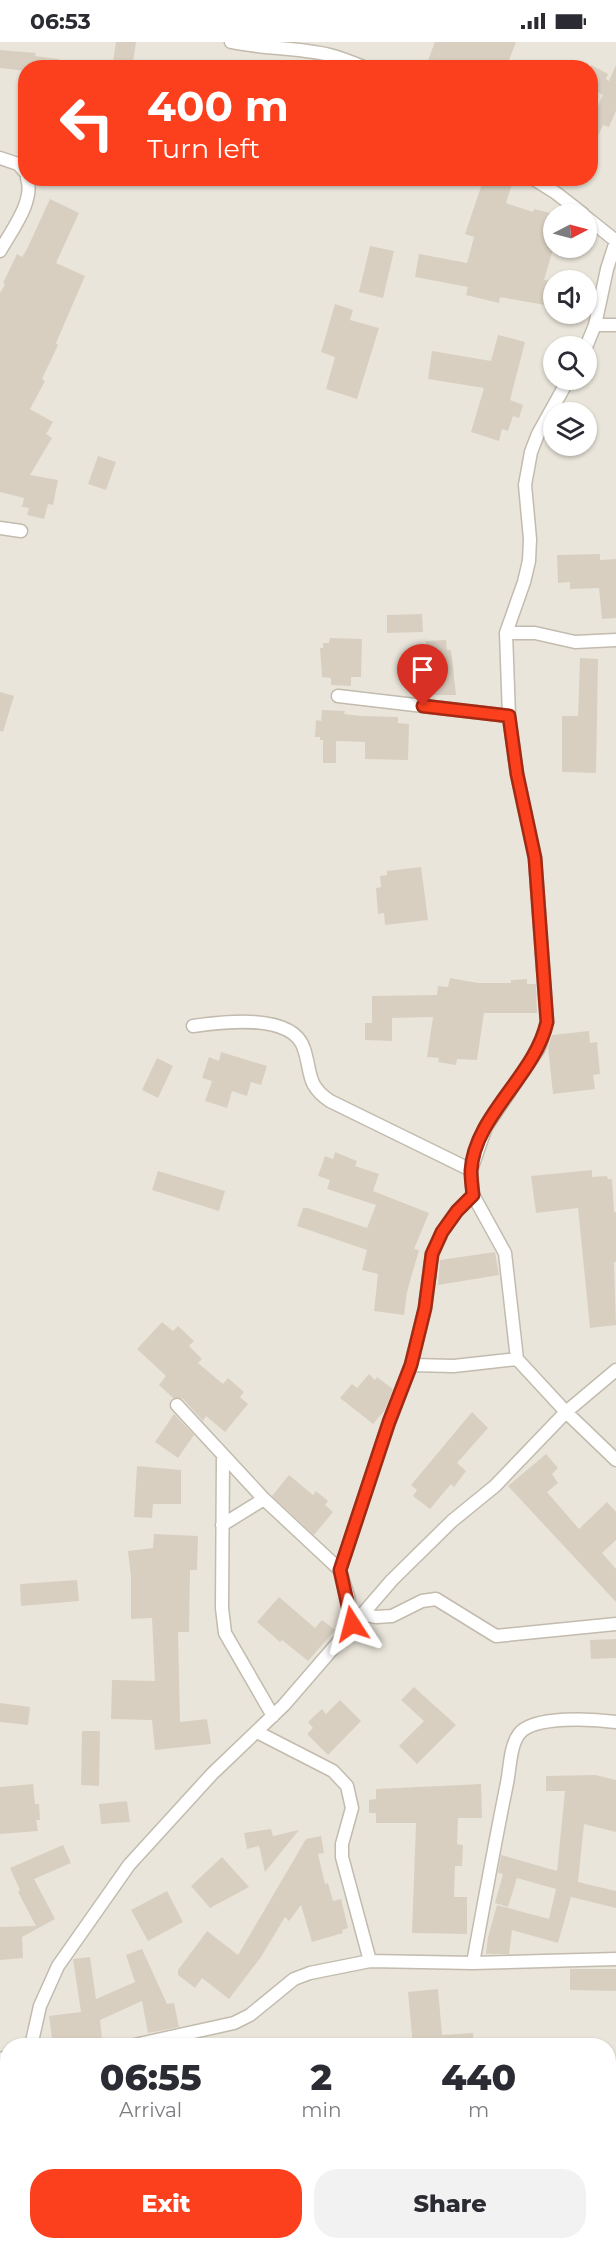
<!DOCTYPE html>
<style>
body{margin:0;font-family:Montserrat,sans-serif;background:#f2f2f3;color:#2b2b33;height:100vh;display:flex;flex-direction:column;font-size:22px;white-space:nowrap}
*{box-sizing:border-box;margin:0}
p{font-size:20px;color:#7c7c81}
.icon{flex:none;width:33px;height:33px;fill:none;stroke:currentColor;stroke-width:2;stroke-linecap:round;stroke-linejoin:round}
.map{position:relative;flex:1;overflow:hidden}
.panel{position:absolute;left:0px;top:1996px;width:616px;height:212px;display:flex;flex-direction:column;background:#fff;border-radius:24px 24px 0 0;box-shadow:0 2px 4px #0004}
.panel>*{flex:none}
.banner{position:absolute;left:18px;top:18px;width:580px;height:126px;border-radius:24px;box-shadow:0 2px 4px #0004;background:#fc3f1d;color:#fff;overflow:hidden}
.needle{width:39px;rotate:84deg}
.fabs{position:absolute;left:543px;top:162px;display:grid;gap:12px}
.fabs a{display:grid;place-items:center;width:54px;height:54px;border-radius:50%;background:#fff;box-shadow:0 2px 4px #0004;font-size:30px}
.pin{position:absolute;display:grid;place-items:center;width:51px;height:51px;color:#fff;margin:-62px -26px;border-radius:50% 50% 50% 0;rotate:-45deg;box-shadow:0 0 6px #0007}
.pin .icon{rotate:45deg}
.me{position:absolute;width:66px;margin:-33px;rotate:351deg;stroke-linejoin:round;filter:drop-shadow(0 0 4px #0008)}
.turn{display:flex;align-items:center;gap:21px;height:126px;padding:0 30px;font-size:27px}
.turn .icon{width:78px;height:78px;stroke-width:2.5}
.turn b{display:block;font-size:42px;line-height:51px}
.eta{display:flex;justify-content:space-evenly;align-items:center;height:102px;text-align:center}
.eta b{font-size:36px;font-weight:800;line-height:42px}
.action{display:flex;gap:12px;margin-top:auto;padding:12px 30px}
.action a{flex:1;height:69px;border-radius:24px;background:#fc3f1d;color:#fff;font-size:24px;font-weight:800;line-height:69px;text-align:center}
.action a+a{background:#f2f2f3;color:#2b2b33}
.status{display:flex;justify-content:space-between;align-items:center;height:42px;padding:0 30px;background:#fff;direction:ltr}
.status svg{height:16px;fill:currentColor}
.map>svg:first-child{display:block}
.residential{fill:#eae5da;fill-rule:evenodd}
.building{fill:#d8cfc1}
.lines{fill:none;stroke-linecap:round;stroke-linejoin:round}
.street-casing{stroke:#c2bbae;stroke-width:15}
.street{stroke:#fff;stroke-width:12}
.route-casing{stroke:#a42913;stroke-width:15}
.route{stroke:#fc3f1d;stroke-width:10}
</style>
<div class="status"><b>06:53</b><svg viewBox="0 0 49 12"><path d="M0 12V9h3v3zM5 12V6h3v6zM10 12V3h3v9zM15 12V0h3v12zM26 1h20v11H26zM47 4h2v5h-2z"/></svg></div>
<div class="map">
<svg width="616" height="2207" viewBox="0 0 616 2207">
<rect width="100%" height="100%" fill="#f6f3ec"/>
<!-- residential -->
<path class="residential" d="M0,0H616V2207H0ZM26,26H591V136H26ZM554,172H586V206H554ZM554,238H586V272H554ZM554,304H586V338H554ZM554,370H586V404H554ZM8,2004H609V2200H8Z"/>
<!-- building -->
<path class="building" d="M116,0H136L132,26H112Z
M435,0H516L506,26H425Z
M0,8L36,11L35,14L59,17V26H26V29L0,26Z
M591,23L608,32L606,37L609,39L616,23V69L609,85L603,83L591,109V80L603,53L591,46Z
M484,136H514L506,161L533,170L534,167L550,171L549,175L554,176V204L544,238L554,239L551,264L500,255L499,261L466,253L468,245L415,235L419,212L467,221L474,195L465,192Z
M50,157L79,171L56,221L85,234L56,301L58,303L42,337L45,339L30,367L53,380L46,392L52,396L30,433L58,438L53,463L48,462L44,477L27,473L29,466L22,465L24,456L0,450V251L5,242L3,241L17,212L22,215L27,207Z
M370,204L394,209L383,256L359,250Z
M335,262L353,268L350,278L379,286L357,357L326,347L335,315L321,310Z
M498,293L525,300L510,358L523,363L519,376L513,374L508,389L502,387L499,399L471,390L484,346L428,337L432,309L491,319Z
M98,414L116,420L106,448L88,442Z
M600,512V518L616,517V576L602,577L599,546L570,547V540L558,541L557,513Z
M422,572L423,590L387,591V573Z
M330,596L362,597L361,635H351V644L331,643V636L322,635L320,606H323V601H329Z
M446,598L447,608H451L456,653H427L426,599Z
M580,616L598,617L596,731L562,730V674H578Z
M0,650L14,654L3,690L0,689Z
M322,668L345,669L344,672L361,674L398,675V681L409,682L408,718L365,717V700L336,699V721H323V698H320V695H315L316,678L321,679Z
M421,825L428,878L385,883L384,871L378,872L376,846L381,845L380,834L387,833V829Z
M450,936L478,941H511V938L527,937V942H536L537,971H484L477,1018L457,1017L456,1023L438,1020L439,1016L427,1015L433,975L392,976V999L365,998V981H372V954L437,953L438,944L448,945Z
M589,989L590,1001L597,1000L600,1032L593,1033L595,1047L553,1052L548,1005L552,993Z
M221,1010L267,1024L261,1043L251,1040L247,1054L232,1049L227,1066L205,1059L212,1039L202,1036L209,1015L219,1019Z
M157,1016L173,1024L158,1056L142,1048Z
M335,1110L357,1119L355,1124L379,1132L373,1149L429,1171L414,1207L419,1208L407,1250L404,1273L374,1269L378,1232L362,1228L367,1208L297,1184L303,1166H308L367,1186L376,1163L327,1147L330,1138L318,1134L325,1114L333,1117Z
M592,1128V1135L607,1134L608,1137H612L614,1170H616V1220H614L616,1283L590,1286L578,1166L536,1171L531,1134Z
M158,1129L225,1149L219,1169L152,1148Z
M495,1210L499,1233L438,1243L440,1218Z
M162,1280L173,1289L178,1284L194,1299L189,1304L202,1317L198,1321L223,1342L228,1336L244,1350L240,1355L248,1362L225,1390L206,1374L203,1379L183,1357L173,1356L159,1343L166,1334L137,1307Z
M369,1332L375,1338L377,1335L393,1347L385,1368L373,1382L340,1356L352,1342L357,1346Z
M472,1370L488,1386L457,1421L466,1429L454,1445L451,1442L430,1467L413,1454L417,1448L411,1443Z
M174,1372L194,1393L178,1416L155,1400Z
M546,1412L558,1426L552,1432L558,1441L547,1450L579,1487L607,1460L616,1470V1498L602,1511L616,1527V1560L508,1444Z
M137,1424L181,1428V1462H153L152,1476L134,1475Z
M289,1433L313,1453L316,1449L328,1459L325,1463L333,1470L314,1493L272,1454Z
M154,1492L198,1494L197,1528H190L189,1590H178L180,1680L207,1677L211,1702L155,1708L152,1678L111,1677L112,1638L155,1639L152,1576L131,1577V1535L128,1509L153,1506Z
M77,1538L79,1559L21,1564L20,1542Z
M279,1555L315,1586L322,1578L335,1588L308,1619L282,1598L280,1600L257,1580Z
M616,1597V1616L591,1617L590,1598Z
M414,1645L456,1683L417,1722L399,1704L424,1679L401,1658Z
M340,1658L361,1679L328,1713L307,1692L313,1686L308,1680L322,1667L326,1672Z
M0,1661L30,1665L28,1683L0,1680Z
M82,1689H100L99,1744L81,1743Z
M595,1733L616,1738V1790L584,1782L578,1840L616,1849V1866L571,1855L558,1901L512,1888L509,1912H486L488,1895L497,1863L549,1877L556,1847L517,1836L508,1865L495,1861L503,1832L498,1831L501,1813L557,1829L565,1749H546V1734Z
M33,1742L35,1762H39L40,1778H36L38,1789L0,1792V1745Z
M481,1742L482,1776H458L457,1802L463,1803L462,1824H455L454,1855H467V1892L412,1891L416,1781H376V1771H369V1758L376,1757V1747Z
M127,1759L130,1780L101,1782L99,1762Z
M271,1787L273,1794L299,1788L265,1830L259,1804L247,1807L244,1791Z
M321,1794L324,1811L318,1812L325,1842L328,1841L333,1859L341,1857L348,1886L342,1888L343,1891L312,1900L301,1863L289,1879L285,1875L261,1915L229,1957L202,1936L195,1946L178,1933V1928L207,1889L238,1913L306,1797Z
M63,1803L71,1821L34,1837L55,1877L22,1895L23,1916L0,1918V1885L36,1884L18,1850L20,1848L10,1826Z
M222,1815L249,1845L210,1866L191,1844Z
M167,1849L183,1880L148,1899L131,1868Z
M142,1907L167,1962L174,1961L179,1985L148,1991L142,1959L100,1978L102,1997L53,2003L49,1974L81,1970L73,1917L90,1915L96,1957L135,1940L126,1913Z
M570,1927H616V1949L570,1948Z
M438,1947L442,1993L473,1991L474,2004H413L408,1950Z"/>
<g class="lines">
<defs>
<path id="street" d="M231,0C263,7 297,5 330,13C342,16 354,21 366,26
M0,116L18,122L26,131
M532,136L556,151L583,172
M586,175L616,199
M0,209C11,189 35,159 27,136
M595,283H616
M586,305L595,283L607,227L616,199
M568,338L538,392L531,410L525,443L530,497L529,519L524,540L506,591L509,674L517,732L535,816L547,980L539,1006L486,1085L471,1128L473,1153L505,1211L517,1317L566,1370L616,1418
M0,486L21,489
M506,591H535L575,600L616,598
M338,654L509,674
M193,984C221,980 293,970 304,1007C312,1031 306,1043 330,1059L471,1128
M411,1323L454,1324L517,1317
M177,1363L264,1457L340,1528L348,1554L352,1582
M223,1414L222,1566L225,1591L273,1674
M222,1483L264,1457
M340,1528L389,1380L411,1323L425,1266L432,1212L442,1190L457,1169L473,1153
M361,1572L376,1575L392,1574L422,1559L436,1557L496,1594L616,1582
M257,1690L333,1729L347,1744L352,1766L342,1802V1815L370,1919
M473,1921C484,1861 495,1800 507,1741C510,1726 510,1704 519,1692C533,1673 595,1677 616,1680
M31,2004L40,1964L58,1924L129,1823L212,1732L284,1663L392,1538L452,1479L495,1444L566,1370L616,1328
M130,2004L234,1981L250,1973L294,1937L310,1931L370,1919L473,1921L616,1917
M0,2017L8,2015
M609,2028L616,2032
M616,2158V2168
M47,2200L48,2207
M174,2207L224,2203L262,2206L317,2200"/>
</defs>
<!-- street casing -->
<use href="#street" class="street-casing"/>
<!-- street -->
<use href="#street" class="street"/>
</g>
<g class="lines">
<defs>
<path id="route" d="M352,1582L340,1528L389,1380L411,1323L425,1266L432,1212L442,1190L457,1169L473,1153C472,1145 471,1137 471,1129C474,1074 535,1034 547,980L535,816L517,732L509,674L423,664"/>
</defs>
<!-- route casing -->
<use href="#route" class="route-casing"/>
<!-- route -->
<use href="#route" class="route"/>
</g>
</svg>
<div class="fabs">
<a><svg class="needle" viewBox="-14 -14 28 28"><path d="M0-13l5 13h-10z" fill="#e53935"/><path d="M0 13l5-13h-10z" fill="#7c7c81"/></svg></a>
<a><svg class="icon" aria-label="sound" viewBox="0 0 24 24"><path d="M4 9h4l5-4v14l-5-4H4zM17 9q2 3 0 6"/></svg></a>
<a><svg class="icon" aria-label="search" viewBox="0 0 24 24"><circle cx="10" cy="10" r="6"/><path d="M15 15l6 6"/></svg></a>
<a><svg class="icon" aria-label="layers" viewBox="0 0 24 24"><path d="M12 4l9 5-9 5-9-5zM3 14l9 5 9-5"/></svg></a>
</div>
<div class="pin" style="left:423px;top:664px;background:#d93025"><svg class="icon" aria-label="arrive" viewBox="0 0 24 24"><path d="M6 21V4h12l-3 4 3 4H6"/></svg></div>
<svg class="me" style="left:352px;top:1582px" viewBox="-20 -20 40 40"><path d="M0-17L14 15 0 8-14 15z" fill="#fc3f1d" stroke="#fff" stroke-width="4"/></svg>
<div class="banner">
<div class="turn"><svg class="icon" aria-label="left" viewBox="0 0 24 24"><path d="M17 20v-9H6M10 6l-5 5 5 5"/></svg><div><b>400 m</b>Turn left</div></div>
</div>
<section class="panel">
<div class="eta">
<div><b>06:55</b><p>Arrival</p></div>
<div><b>2</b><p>min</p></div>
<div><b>440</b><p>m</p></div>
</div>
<div class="action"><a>Exit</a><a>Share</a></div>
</section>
</div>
